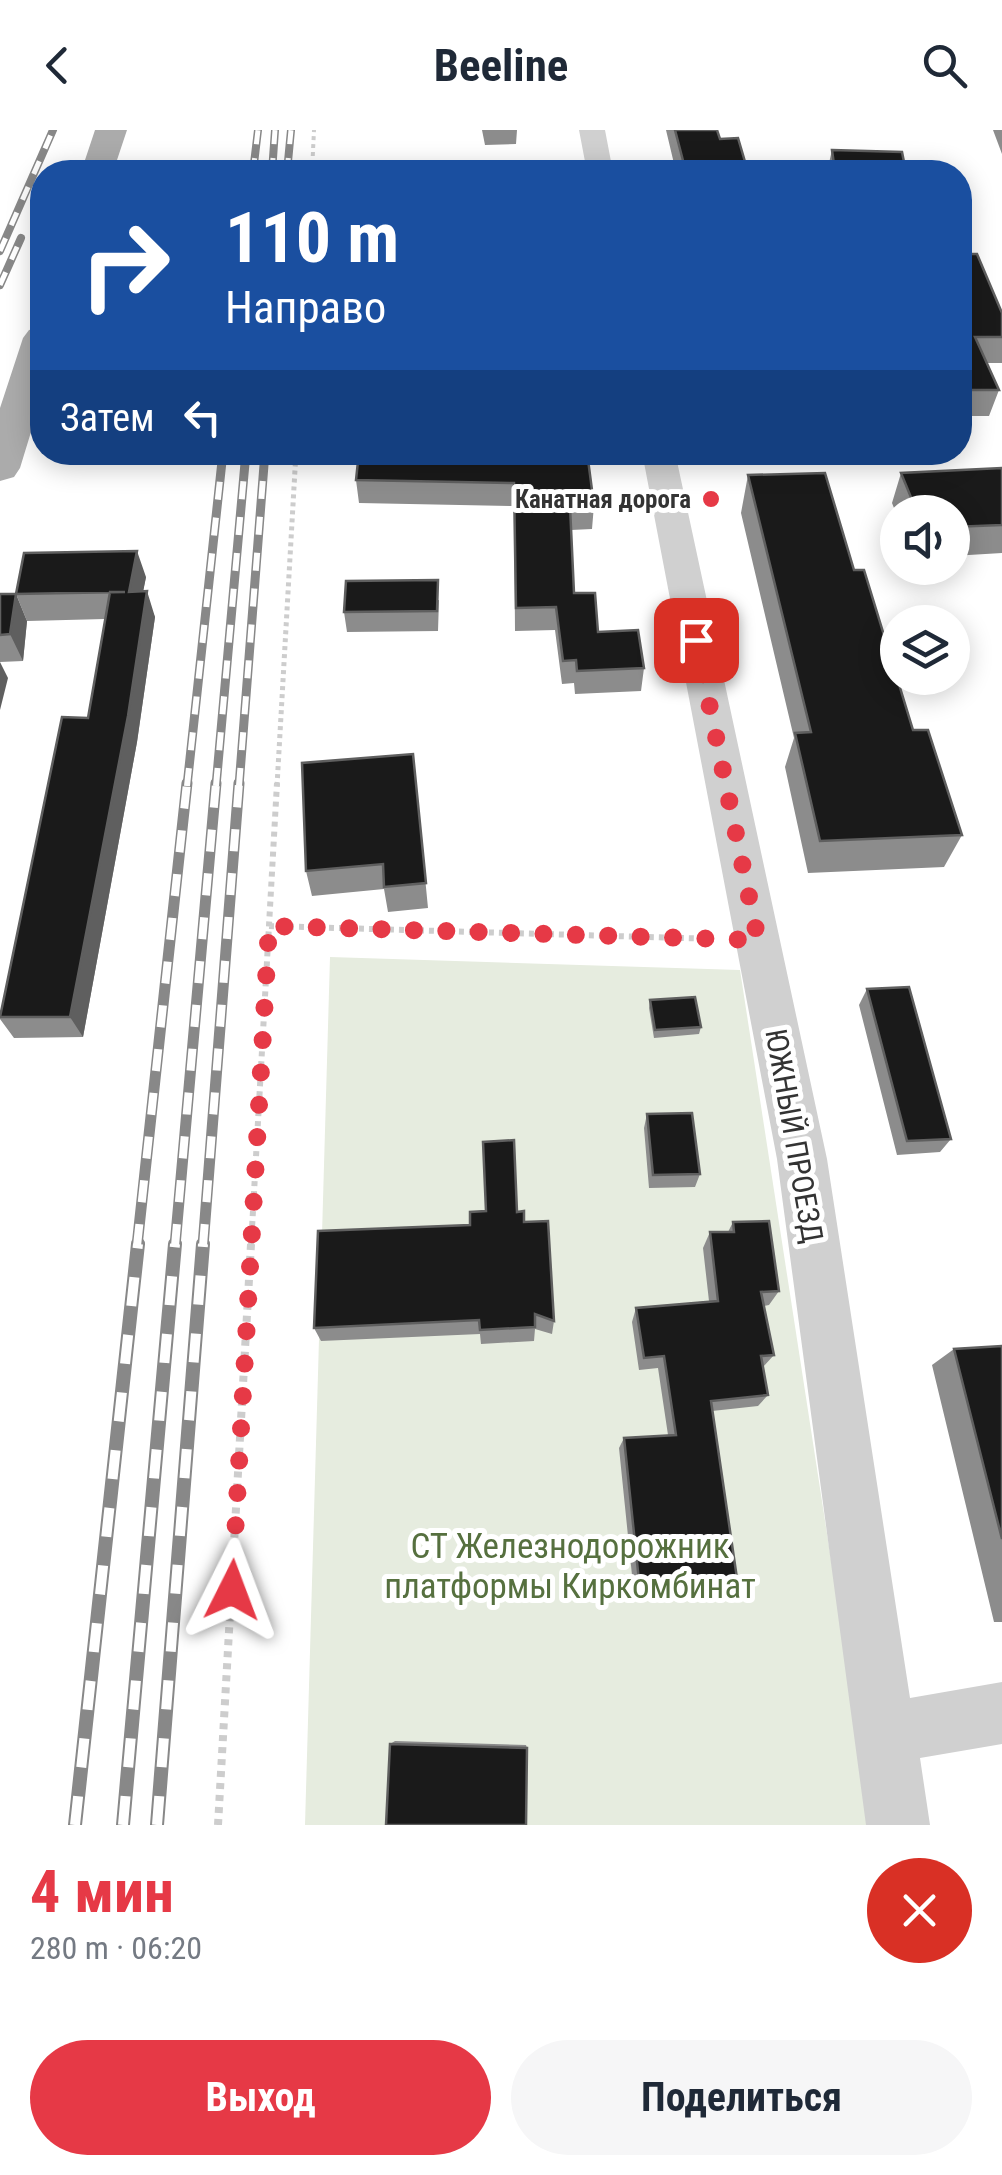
<!DOCTYPE html>
<html lang="ru">
<meta charset="utf-8">
<style>
body{margin:0;font-family:"Roboto Condensed",sans-serif;background:#f6f6f7;color:#1f2937;height:100vh;display:flex;flex-direction:column;font-size:38px;white-space:nowrap}
*{box-sizing:border-box;margin:0}
p{font-size:32px;color:#747a83}
.icon{flex:none;width:55px;height:55px;fill:none;stroke:currentColor;stroke-width:2;stroke-linecap:round;stroke-linejoin:round}
.map{position:relative;height:1695px;overflow:hidden}
.drawer{display:flex;flex-direction:column;background:#fff;flex:1}
.drawer>*{flex:none}
.hud{position:absolute;left:30px;top:30px;width:942px;height:305px;border-radius:40px;box-shadow:0 5px 25px #0003;background:#1a4fa0;color:#fff;overflow:hidden}
.tools{position:absolute;left:880px;top:365px;display:grid;gap:20px}
.tools a{display:grid;place-items:center;width:90px;height:90px;border-radius:50%;background:#fff;box-shadow:0 5px 25px #0003;font-size:50px}
.pin{position:absolute;display:grid;place-items:center;width:85px;height:85px;color:#fff;margin:-42px;border-radius:20px;box-shadow:0 5px 15px #0006}
.me{position:absolute;width:110px;margin:-55px;rotate:3deg;stroke-linejoin:round;filter:drop-shadow(0 0 8px #0008)}
.turn{display:flex;align-items:center;gap:35px;height:210px;padding:0 30px;font-size:45px}
.turn .icon{width:130px;height:130px;stroke-width:2.5}
.turn b{display:block;font-size:70px;line-height:85px}
.then{display:flex;align-items:center;height:95px;padding:0 30px;background:#0003;gap:20px;font-size:38px}
.round{display:grid;place-items:center;flex:none;width:105px;height:105px;border-radius:52px;background:#f6f6f7}
.summary{display:flex;align-items:center;justify-content:space-between;height:170px;padding:0 30px}
h1{font-size:60px;font-weight:700;line-height:75px;color:#e63946}
.primary-button{display:flex;gap:20px;margin-top:auto;padding:20px 30px}
.primary-button a{flex:1;height:115px;border-radius:60px;background:#e63946;color:#fff;font-size:40px;font-weight:700;line-height:115px;text-align:center}
.primary-button a+a{background:#f6f6f7;color:#1f2937}
header{display:flex;justify-content:space-between;align-items:center;height:130px;padding:0 30px;background:#fff;font-size:45px;font-weight:700}
.map>svg:first-child{display:block}
.green{fill:#e6ecdf}
.lines{fill:none;stroke-linecap:round;stroke-linejoin:round}
.path-far3{stroke:#cdcdcd;stroke-width:4;stroke-dasharray:4 4;stroke-linecap:butt}
.path-far2{stroke:#cdcdcd;stroke-width:5;stroke-dasharray:4 4;stroke-linecap:butt}
.path-far1{stroke:#cdcdcd;stroke-width:6;stroke-dasharray:5 5;stroke-linecap:butt}
.path{stroke:#cdcdcd;stroke-width:8;stroke-dasharray:6 6;stroke-linecap:butt}
.minor{fill:#d0d0d0;fill-rule:evenodd}
.major{fill:#ababab;fill-rule:evenodd}
.rail-far3-casing{stroke:#888;stroke-width:8}
.rail-far2-casing{stroke:#888;stroke-width:9}
.rail-far1-casing{stroke:#888;stroke-width:11}
.rail-casing{stroke:#888;stroke-width:14}
.rail-far3{stroke:#fff;stroke-width:5;stroke-dasharray:14;stroke-linecap:butt}
.rail-far2{stroke:#fff;stroke-width:6;stroke-dasharray:18;stroke-linecap:butt}
.rail-far1{stroke:#fff;stroke-width:8;stroke-dasharray:22;stroke-linecap:butt}
.rail{stroke:#fff;stroke-width:10;stroke-dasharray:29;stroke-linecap:butt}
.wall{fill:#8c8c8c}
.shaded-wall{fill:#5f5f5f}
.building{fill:#1a1a1a;stroke:#5f5f5f;stroke-width:2.5}
.route{stroke:#e63946;stroke-width:18;stroke-dasharray:0 32.4}
.poi-dot{fill:#e63946;stroke:#fff;stroke-width:4}
.labels{text-anchor:middle;stroke-width:10;stroke-linejoin:round;paint-order:stroke}
.far-poi-label{font-size:25px;font-weight:bold;fill:#333;stroke:#fff;text-anchor:end}
.street-label{font-size:30px;fill:#333;stroke:#fff}
.near-park-label{font-size:35px;fill:#56703f;stroke:#fff}
</style>
<header><svg class="icon" aria-label="back" viewBox="0 0 24 24"><path d="M15 5l-7 7 7 7"/></svg>Beeline<svg class="icon" aria-label="search" viewBox="0 0 24 24"><circle cx="10" cy="10" r="6"/><path d="M15 15l6 6"/></svg></header>
<div class="map">
<svg width="1002" height="1695" viewBox="0 0 1002 1695">
<rect width="100%" height="100%" fill="#fff"/>
<!-- green -->
<path class="green" d="M330,827L740,840L872,1695H305Z"/>
<g class="lines">
<!-- path-far3 -->
<path class="path-far3" d="M312,42L314,0"/>
<!-- path-far2 -->
<path class="path-far2" d="M277,656L296,322"/>
<!-- path-far1 -->
<path class="path-far1" d="M269,796L717,809
M251,1116L277,653"/>
<!-- path -->
<path class="path" d="M218,1695L251,1114"/>
<!-- minor -->
<path class="minor" d="M579,0H605L613,42H587Z
M642,322H675L827,1029L910,1568L1002,1552V1614L920,1628L930,1695H866L777,1029Z"/>
<!-- major -->
<path class="major" d="M95,0H127L113,42H81Z
M42,197V266L20,338L14,347L0,351V278L23,208L29,200Z"/>
<defs>
<path id="rail-far3" d="M253,42L258,0
M272,42L275,0
M287,42L291,0
M0,121L53,0
M0,155L21,108"/>
<path id="rail-far2" d="M187,656L223,322
M216,656L246,322
M239,656L265,322"/>
<path id="rail-far1" d="M137,1116L187,653
M175,1116L216,653
M203,1116L239,653"/>
<path id="rail" d="M75,1695L138,1114
M123,1695L175,1114
M157,1695L203,1114"/>
</defs>
<!-- rail-far3 casing -->
<use href="#rail-far3" class="rail-far3-casing"/>
<!-- rail-far2 casing -->
<use href="#rail-far2" class="rail-far2-casing"/>
<!-- rail-far1 casing -->
<use href="#rail-far1" class="rail-far1-casing"/>
<!-- rail casing -->
<use href="#rail" class="rail-casing"/>
<!-- rail-far3 -->
<use href="#rail-far3" class="rail-far3"/>
<!-- rail-far2 -->
<use href="#rail-far2" class="rail-far2"/>
<!-- rail-far1 -->
<use href="#rail-far1" class="rail-far1"/>
<!-- rail -->
<use href="#rail" class="rail"/>
</g>
<!-- wall -->
<path class="wall" d="M482,0H517L516,14L485,15Z
M666,0H717L720,9L748,42H676Z
M993,0H1002V24Z
M832,20L906,42H827Z
M960,124L1002,183V233H987L999,260L989,286H960Z
M587,322L594,375L592,399L571,400L574,463L598,502L644,538L641,561L575,564L574,553L562,554L555,500L515,501L514,376L359,373L356,350Z
M1002,338V423L952,426V382H898V388L892,373L901,343Z
M748,345L854,440L913,600L962,705L944,737L808,743L785,637L794,608L741,383Z
M146,447L143,461L155,487L137,612L83,907L14,908L0,889V883L88,588L105,489L27,491L16,464Z
M0,464L27,491L23,531L0,532Z
M439,470L438,501L347,502L344,482Z
M413,624L428,778L388,782L384,759L312,766L306,741Z
M867,859L951,1009L940,1022L897,1025L859,875Z
M650,870L701,897L699,904L654,908L649,878Z
M647,984L700,1044L695,1057L649,1058L644,998Z
M486,1081L517,1082L524,1092L554,1191L552,1204L535,1199L534,1211L481,1214L480,1204L321,1211L314,1198L470,1095Z
M733,1092L779,1161L769,1175L764,1176L774,1225L763,1237L768,1265L758,1276L712,1281L739,1462L729,1465L678,1469L676,1453L633,1455L619,1318L624,1308L668,1305L658,1238L639,1240L632,1192L636,1178L709,1171L703,1118L710,1102H728Z
M1002,1216V1492H994L932,1235L954,1219Z
M395,1611L526,1615L527,1618L390,1614Z"/>
<!-- shaded-wall -->
<path class="shaded-wall" d="M137,421L146,447L138,488L129,462Z
M147,461L155,487L137,612L83,907L70,887Z
M16,464L27,491L23,531L10,504Z
M0,532L8,548L0,580Z"/>
<!-- building -->
<path class="building" d="M675,0H717L720,9L738,8L748,42H686Z
M832,20L902,22L906,42H835Z
M452,40V42H409Z
M960,124H977L1002,183V207H975L999,260H960Z
M359,322H587L594,375L570,376L574,463H595L598,502L638,500L644,538L577,541L576,530L563,531L556,477L516,478L514,353L356,350Z
M1002,338V395L952,397V382H917L901,343Z
M825,343L854,440H864L913,600H928L962,705L820,711L795,603L811,602L748,345Z
M137,421L129,462L147,461L128,586L70,887H0L62,587L88,588L110,462H125L16,464L24,423Z
M438,450L437,481L344,482L346,451Z
M0,464H16L10,504L0,505Z
M413,624L426,753L384,757L383,734L306,741L302,633Z
M909,857L951,1009L907,1011L867,859Z
M695,867L701,897L655,900L650,870Z
M692,983L700,1044L653,1045L647,984Z
M514,1010L517,1082L524,1081V1092L548,1091L554,1191L535,1184V1197L480,1200L479,1190L314,1198L318,1101L470,1095V1082L486,1081L483,1012Z
M769,1091L779,1161L761,1162L774,1225L761,1226L768,1265L711,1271L739,1462L686,1465L684,1448L639,1451L624,1308L676,1305L664,1226L644,1228L636,1178L718,1171L710,1102H734L733,1092Z
M1002,1216V1409L954,1219Z
M390,1614L527,1618L526,1695H386Z"/>
<g class="lines">
<!-- route -->
<path class="route" d="M232,1460L269,796L758,810L696,510"/>
</g>
<!-- markers -->
<circle class="poi-dot" cx="711" cy="369" r="10"/>
<g class="labels">
<!-- far-poi labels -->
<g class="far-poi-label">
<text x="691" y="378">Канатная дорога</text>
</g>
<!-- street labels -->
<g class="street-label">
<text transform="translate(794 1006) rotate(80)" y="10">ЮЖНЫЙ ПРОЕЗД</text>
</g>
<!-- near-park labels -->
<g class="near-park-label">
<text x="570" y="1428">СТ Железнодорожник<tspan x="570" dy="40">платформы Киркомбинат</tspan></text>
</g>
</g>
</svg>
<div class="tools">
<a><svg class="icon" aria-label="sound" viewBox="0 0 24 24"><path d="M4 9h4l5-4v14l-5-4H4zM17 9q2 3 0 6"/></svg></a>
<a><svg class="icon" aria-label="layers" viewBox="0 0 24 24"><path d="M12 4l9 5-9 5-9-5zM3 14l9 5 9-5"/></svg></a>
</div>
<div class="pin" style="left:696px;top:510px;background:#d93025"><svg class="icon" aria-label="arrive" viewBox="0 0 24 24"><path d="M6 21V4h12l-3 4 3 4H6"/></svg></div>
<svg class="me" style="left:232px;top:1460px" viewBox="-20 -20 40 40"><path d="M0-17L14 15 0 8-14 15z" fill="#e63946" stroke="#fff" stroke-width="4"/></svg>
<div class="hud">
<div class="turn"><svg class="icon" aria-label="right" viewBox="0 0 24 24"><path d="M7 20v-9h11M14 6l5 5-5 5"/></svg><div><b>110 m</b>Направо</div></div>
<div class="then">Затем<svg class="icon" aria-label="left" viewBox="0 0 24 24"><path d="M17 20v-9H6M10 6l-5 5 5 5"/></svg></div>
</div>
</div>
<section class="drawer">
<div class="summary"><div><h1>4 мин</h1><p>280 m · 06:20</p></div><a class="round" style="background:#d93025;color:#fff"><svg class="icon" aria-label="close" viewBox="0 0 24 24"><path d="M6 6l12 12M18 6L6 18"/></svg></a></div>
<div class="primary-button"><a>Выход</a><a>Поделиться</a></div>
</section>
